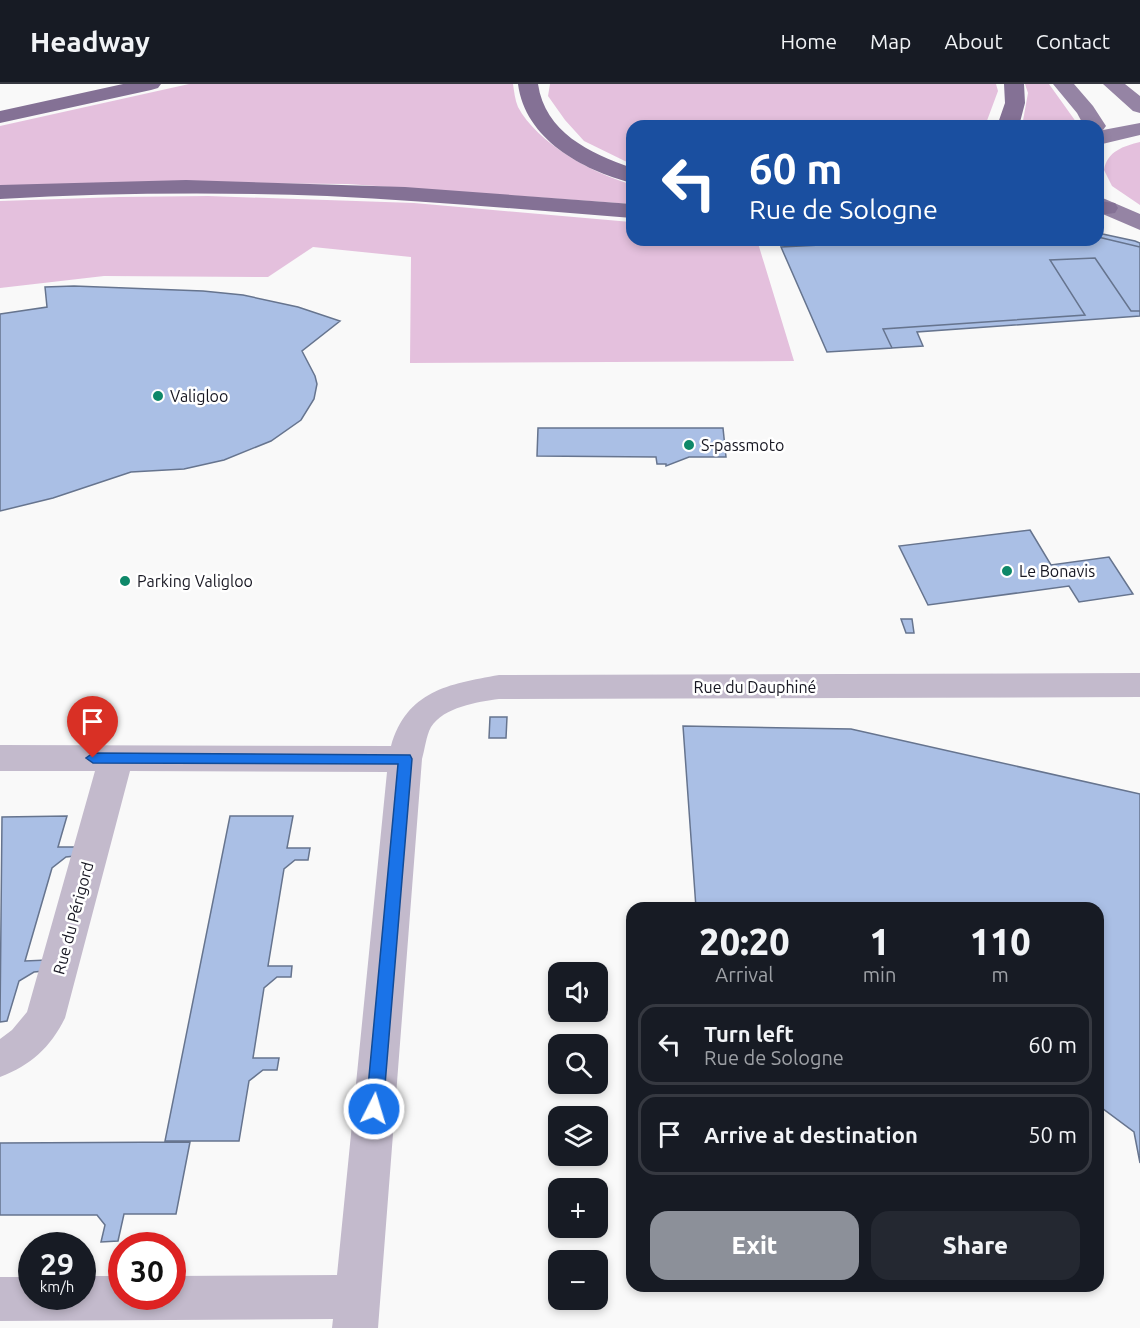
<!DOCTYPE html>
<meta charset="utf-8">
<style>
body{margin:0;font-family:Ubuntu,sans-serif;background:#242831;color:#f1f3f6;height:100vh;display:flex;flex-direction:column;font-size:22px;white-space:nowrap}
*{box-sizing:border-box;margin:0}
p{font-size:20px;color:#9ea1a6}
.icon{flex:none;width:33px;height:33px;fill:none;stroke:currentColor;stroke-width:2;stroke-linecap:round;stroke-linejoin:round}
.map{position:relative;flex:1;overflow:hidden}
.details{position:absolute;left:626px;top:818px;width:478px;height:390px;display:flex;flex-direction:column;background:#171b24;border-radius:18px;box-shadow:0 3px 9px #0003}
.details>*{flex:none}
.banner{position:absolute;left:626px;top:36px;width:478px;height:126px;border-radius:18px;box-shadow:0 3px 9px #0003;background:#1a4fa0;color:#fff;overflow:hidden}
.fabs{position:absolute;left:548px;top:878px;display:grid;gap:12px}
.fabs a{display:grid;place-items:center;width:60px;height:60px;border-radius:12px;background:#171b24;box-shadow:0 3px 9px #0003;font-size:30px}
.speed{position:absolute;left:18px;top:1148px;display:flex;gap:12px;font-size:30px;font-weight:700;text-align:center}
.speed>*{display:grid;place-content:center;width:78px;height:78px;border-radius:50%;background:#171b24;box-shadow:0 3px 9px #0003;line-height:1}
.speed small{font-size:15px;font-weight:400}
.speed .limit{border:9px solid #d22;background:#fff;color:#111}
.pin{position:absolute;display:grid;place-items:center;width:51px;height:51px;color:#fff;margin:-62px -26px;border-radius:50% 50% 50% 0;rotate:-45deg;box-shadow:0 0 6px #0007}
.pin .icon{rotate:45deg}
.me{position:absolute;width:66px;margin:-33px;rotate:5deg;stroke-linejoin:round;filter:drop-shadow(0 0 4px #0008)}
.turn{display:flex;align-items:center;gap:21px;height:126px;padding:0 24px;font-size:27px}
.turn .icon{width:78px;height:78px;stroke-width:2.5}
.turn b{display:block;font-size:42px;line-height:51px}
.eta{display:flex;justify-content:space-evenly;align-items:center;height:102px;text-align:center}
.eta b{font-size:36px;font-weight:800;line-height:42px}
.action{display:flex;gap:12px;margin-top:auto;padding:12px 24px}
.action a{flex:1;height:69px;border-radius:18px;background:#8c9099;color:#fff;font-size:24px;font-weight:800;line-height:69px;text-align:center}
.action a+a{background:#242831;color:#f1f3f6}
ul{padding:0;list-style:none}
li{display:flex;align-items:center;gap:18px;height:81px;margin:0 12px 9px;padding:0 12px;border:3px solid #363941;border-radius:18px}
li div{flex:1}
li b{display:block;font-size:22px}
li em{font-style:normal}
header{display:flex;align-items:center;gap:36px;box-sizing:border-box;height:84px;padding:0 30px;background:#171b24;border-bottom:2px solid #363941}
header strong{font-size:28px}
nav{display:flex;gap:33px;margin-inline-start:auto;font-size:21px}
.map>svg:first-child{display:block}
.green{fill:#e4c0dd}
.building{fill:#aabfe5;stroke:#66748e;stroke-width:1.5}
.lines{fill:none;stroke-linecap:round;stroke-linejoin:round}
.street{fill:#c3bacc;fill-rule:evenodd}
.primary{fill:#9584a4;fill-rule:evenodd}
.highway{fill:#847195;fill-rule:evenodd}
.route{fill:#1a73e8;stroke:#114b97;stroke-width:1.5}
.poi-dot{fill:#0e8869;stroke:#fff;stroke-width:2}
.labels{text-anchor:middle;stroke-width:5;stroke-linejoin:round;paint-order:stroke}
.poi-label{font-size:16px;fill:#161621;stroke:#fff;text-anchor:start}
.street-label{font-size:16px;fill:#161621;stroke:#fff}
</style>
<header>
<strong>Headway</strong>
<nav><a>Home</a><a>Map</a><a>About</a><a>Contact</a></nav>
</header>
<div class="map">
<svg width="1140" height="1244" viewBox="0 0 1140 1244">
<rect width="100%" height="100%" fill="#f9f9f9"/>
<!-- green -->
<path class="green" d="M189,0H513C514,7 515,16 518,23C537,59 593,90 631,100L632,120L348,100L127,98L0,103V42Z
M550,0H996L998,7L985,42H632L631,80L584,57L565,36L548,12Z
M1025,0H1049L1079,42H1022L1028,9Z
M1140,58V121L1112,102L1104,86C1107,67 1124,62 1140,58Z
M208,112L414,119L631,138L632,156H757L794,277L410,279L411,173L313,163L268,193L104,192L0,204V117L119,113Z"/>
<!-- building -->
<path class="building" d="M1098,149L1135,157L1140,159V163L1098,153Z
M1098,153L1140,163V227H1131L1095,174L1050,176L1085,231L883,245L892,264L827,268L781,163L921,156H1098Z
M1095,174L1131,227H1140V232L917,248L923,262L892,264L883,245L1085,231L1050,176Z
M74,202L203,207L243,211L298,223L340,237L302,267L315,292L317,300L314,315L301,336L271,357L224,376L184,385L131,388L53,414L0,427V230L47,223L45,203Z
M538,344H723L726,373H689L666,382V380H657L656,373L537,372Z
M1030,446L1051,481L1109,473L1133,510L1079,518L1069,502L928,521L899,462Z
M901,535H912L914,549H906Z
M490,633H507L506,654H489Z
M683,642L851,645L1140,710V1079L1134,1048L1098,1021V824H696Z
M67,732L58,763H78L75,772L66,773L52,784L25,877L47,876L44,887L34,888L19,897L7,937L0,938L2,733Z
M230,732H293L287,764H310L308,776H295L284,785L268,882H292L291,893H277L264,904L253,974H279L277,986H263L249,997L239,1057H165Z
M190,1058L176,1130H124L118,1157L101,1158L105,1141L97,1131H0V1059Z"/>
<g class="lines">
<!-- street -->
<path class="street" d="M1140,589V613L499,615C477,618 444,623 431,643C426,652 425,665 422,675L378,1244H332L333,1235L0,1237V1193H32V1212H82V1192H122V1212H172V1192L337,1191L387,688L130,687L65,934C50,964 31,981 0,993V955L12,946L27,928L95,687H0V661L391,662C407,607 448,600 499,591Z"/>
<!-- primary -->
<path class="primary" d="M1053,0H1074L1093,22L1106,42L1103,46L1140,39V51L1098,61V48L1102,47L1098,48V42H1084L1077,29Z
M1103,0H1125L1140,12V29L1133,27Z
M1098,112L1140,130V146L1098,128Z"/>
<!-- highway -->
<path class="highway" d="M123,0H161L158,4L151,6L0,39V27Z
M518,0H538C545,48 589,69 632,84V99C582,86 525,55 518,0Z
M1004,0H1024L1025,19L1019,42H997L1005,19Z
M186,96L405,103L632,120V134C530,126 429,117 327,112C218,108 109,109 0,115V101Z
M1098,117L1115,119L1118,124L1115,129L1098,131Z"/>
</g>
<!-- route -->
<path class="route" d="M93,669L410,671L412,675L383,1025L380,1031L374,1033L368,1031L366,1025L398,680L93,679L86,674Z"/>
<!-- markers -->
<g class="poi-dot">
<circle cx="158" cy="312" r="6"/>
<circle cx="689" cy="361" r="6"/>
<circle cx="1007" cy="487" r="6"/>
<circle cx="125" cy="497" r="6"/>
</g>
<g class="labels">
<!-- poi labels -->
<g class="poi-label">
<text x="170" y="318">Valigloo</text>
<text x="701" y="367">S-passmoto</text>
<text x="1019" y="493">Le Bonavis</text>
<text x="137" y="503">Parking Valigloo</text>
</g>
<!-- street labels -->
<g class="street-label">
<text x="755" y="609">Rue du Dauphiné</text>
<text transform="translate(73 834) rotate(-75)" y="6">Rue du Périgord</text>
</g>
</g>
</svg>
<div class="fabs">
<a><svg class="icon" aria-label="sound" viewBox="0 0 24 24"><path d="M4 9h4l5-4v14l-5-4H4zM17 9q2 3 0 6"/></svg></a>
<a><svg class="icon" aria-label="search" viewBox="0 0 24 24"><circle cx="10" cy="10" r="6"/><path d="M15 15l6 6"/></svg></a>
<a><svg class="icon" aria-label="layers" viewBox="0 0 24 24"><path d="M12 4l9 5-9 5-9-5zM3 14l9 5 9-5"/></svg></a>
<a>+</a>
<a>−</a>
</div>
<div class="speed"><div>29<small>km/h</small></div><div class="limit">30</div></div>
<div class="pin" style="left:93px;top:674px;background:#d93025"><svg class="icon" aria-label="arrive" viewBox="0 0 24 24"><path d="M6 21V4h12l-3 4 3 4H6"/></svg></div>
<svg class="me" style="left:374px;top:1025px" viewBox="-20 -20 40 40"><circle r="17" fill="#1a73e8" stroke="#fff" stroke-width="3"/><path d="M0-11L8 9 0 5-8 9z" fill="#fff"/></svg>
<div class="banner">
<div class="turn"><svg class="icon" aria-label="left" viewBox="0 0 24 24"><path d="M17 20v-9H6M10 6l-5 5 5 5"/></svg><div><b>60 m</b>Rue de Sologne</div></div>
</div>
<section class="details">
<div class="eta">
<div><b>20:20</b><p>Arrival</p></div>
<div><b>1</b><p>min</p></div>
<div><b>110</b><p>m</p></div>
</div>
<ul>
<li><svg class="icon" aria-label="left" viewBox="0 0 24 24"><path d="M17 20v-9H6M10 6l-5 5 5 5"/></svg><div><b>Turn left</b><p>Rue de Sologne</p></div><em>60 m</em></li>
<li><svg class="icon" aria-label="arrive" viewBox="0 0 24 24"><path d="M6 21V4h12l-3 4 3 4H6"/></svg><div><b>Arrive at destination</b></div><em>50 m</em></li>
</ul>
<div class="action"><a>Exit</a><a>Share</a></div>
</section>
</div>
